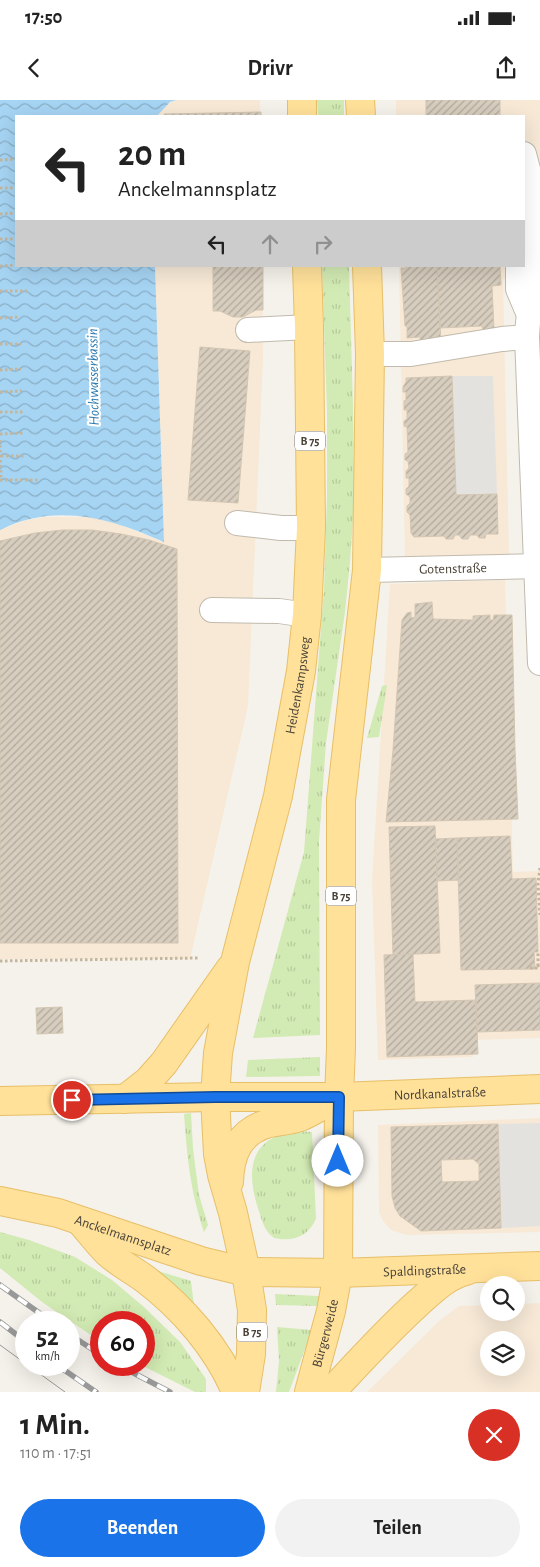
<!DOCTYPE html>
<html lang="de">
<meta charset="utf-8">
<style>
body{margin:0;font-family:"Alegreya Sans",sans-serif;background:#f2f2f2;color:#222;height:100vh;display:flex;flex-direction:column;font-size:19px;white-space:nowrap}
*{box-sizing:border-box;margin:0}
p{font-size:16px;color:#767676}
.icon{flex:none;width:28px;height:28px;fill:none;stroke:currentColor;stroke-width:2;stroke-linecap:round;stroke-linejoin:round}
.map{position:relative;height:1292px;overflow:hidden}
.sheet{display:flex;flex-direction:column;background:#fff;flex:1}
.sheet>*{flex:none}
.top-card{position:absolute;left:15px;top:15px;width:510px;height:152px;border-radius:0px;box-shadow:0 5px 20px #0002;background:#fff;color:#222;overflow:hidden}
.fabs{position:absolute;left:480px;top:1176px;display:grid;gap:10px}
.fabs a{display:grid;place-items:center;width:45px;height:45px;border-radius:50%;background:#fff;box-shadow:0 5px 20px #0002;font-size:25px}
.speed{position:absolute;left:15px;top:1211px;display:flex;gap:10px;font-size:25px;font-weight:700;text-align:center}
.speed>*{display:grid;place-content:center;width:65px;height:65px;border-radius:50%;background:#fff;box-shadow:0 5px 20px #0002;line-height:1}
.speed small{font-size:12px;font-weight:400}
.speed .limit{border:8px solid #d22;background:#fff;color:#111}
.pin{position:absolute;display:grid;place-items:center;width:42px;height:42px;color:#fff;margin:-21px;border:2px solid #fff;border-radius:50%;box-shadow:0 1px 5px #0007}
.me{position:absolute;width:55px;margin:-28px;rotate:0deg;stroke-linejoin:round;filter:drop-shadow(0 0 4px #0008)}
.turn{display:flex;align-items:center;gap:18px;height:105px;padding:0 20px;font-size:22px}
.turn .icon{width:65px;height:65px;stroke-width:2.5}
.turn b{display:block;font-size:35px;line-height:42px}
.lanes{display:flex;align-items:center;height:48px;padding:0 20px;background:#0003;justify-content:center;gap:25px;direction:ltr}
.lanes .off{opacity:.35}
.round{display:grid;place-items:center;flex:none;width:52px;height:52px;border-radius:26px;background:#f2f2f2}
.headline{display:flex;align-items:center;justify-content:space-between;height:85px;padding:0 20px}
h1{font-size:30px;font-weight:600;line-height:38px}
.action{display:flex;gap:10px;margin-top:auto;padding:10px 20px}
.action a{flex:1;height:58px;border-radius:30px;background:#1a73e8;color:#fff;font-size:20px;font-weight:600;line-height:58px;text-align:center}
.action a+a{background:#f2f2f2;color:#222}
.status{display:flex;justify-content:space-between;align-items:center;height:35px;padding:0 25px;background:#fff;direction:ltr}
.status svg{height:14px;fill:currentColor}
header{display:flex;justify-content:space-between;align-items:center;height:65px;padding:0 20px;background:#fff;font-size:22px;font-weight:600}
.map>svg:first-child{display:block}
.commercial{fill:#f7e9d6;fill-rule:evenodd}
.grass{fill:url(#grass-tufts)}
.parking{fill:#e4e2df}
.water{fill:url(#water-waves)}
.building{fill:url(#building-hatch);stroke:#d3c6b2;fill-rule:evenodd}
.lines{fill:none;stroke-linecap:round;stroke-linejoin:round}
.minor-casing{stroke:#c1baad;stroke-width:26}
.major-casing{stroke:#e7bf67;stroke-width:30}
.path{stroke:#c4b69d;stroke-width:3;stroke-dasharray:2.5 2.5;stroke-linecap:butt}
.minor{stroke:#fff;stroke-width:24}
.major{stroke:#ffe19a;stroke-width:28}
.tram{stroke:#999;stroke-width:1}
.rail-casing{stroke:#999;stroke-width:5.5}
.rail{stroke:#fff;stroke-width:4;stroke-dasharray:11;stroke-linecap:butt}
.path-bridge{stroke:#c4b69d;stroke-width:3;stroke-dasharray:2.5 2.5;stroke-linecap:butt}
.route-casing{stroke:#114b97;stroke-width:12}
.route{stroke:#1a73e8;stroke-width:9}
.labels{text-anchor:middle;stroke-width:4.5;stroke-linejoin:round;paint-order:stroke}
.shield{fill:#fff;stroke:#807b74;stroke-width:1}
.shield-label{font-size:12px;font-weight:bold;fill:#4a4338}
.street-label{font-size:14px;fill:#4a4338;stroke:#fff}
.water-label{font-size:15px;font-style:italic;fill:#2c7ab2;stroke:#fff}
</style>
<div class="status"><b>17:50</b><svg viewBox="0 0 49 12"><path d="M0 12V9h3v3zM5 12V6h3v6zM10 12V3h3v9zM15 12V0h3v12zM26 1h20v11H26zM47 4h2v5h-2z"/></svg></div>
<header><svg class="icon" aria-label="back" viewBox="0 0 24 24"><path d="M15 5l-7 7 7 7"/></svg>Drivr<svg class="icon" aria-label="share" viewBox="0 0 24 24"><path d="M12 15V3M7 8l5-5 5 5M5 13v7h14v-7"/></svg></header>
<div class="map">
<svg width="540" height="1292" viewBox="0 0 540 1292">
<defs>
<pattern id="grass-tufts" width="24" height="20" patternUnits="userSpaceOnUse" patternTransform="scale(1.25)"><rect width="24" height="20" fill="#d2eab3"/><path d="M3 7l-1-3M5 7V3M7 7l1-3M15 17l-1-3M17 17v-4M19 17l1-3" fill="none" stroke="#b6ca9b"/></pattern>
<pattern id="water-waves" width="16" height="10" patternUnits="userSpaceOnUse" patternTransform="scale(1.25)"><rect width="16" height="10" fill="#a6d4f3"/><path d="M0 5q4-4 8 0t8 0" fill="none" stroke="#89aec6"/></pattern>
<pattern id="building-hatch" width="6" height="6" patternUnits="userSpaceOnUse" patternTransform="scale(1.25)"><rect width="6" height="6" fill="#d8cebf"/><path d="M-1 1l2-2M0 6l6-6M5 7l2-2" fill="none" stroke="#b1a99c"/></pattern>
</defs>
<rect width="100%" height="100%" fill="#f5f2eb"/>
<!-- commercial -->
<path class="commercial" d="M176,0H260V16H157L170,2Z
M396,0H540V178L503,179L509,456L405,458L399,166H524V16H396Z
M155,166H262L263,259L248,606L190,859H0V430L27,420L45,417H90L115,423L164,442Z
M505,480L513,772L540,771V938L472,940L473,957L378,960L372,780L390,484Z
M540,1018V1132L406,1135L391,1130L383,1121L379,1112L378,1025Z
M540,1203V1292H367L439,1221L459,1206L489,1205V1212H516V1204ZM489,1240H516V1268H489Z"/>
<!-- grass -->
<path class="grass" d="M317,0H344V16H318Z
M322,166H349L353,306L354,403L350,462L345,512L326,643L319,741L320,935L253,938L304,752L324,489L327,396V311Z
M387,585L379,637L367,638L382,586Z
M320,957V976L246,977L248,960Z
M191,1013L193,1049L199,1095L208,1125L204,1132C190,1090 187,1056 184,1014Z
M301,1031L312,1032L316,1119C307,1137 294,1142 274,1138C263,1130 261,1117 257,1105C250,1082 247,1053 271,1039C280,1034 292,1033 301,1031Z
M0,1132L29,1140L75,1157L112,1180L144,1207L180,1242L206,1279V1292H195L141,1265H144V1222H101V1242L42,1202L0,1168Z
M145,1167L191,1181L195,1214Z
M275,1194L319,1196L317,1206L276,1205Z
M277,1227L312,1230L289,1292H276L279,1261Z"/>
<!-- parking -->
<path class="parking" d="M452,276H493L497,394L456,395Z
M540,1023V1126L501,1128L498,1024Z"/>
<!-- water -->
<path class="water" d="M0,0H176L170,2L157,16H16V166H155L164,442C111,418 55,402 0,430Z"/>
<!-- building -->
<path class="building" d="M426,0H500V16H426Z
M261,12V16H165L164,14Z
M213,166H263V210H256L243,217H233L220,211H213Z
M406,166H437L441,243L420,244V237L407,238V226H405L401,168H406Z
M437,166H500L501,185L492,186L494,229L483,230L482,226L440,228Z
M200,247L250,251L238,403L188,400Z
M452,276L456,395L497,394L498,434H486L485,438H479L477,435H470L468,439H462L459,435H455L453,439H446L444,436L414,437L411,433L410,415L407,412V406L410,403V397L406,394V389L409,386V378H406V371L409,368L408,361L405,360V354L408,352L407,327L404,326V321L407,319V310H404V301L406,300V292H403V287L406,282V278Z
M63,430H92L121,434L149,440L177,449L178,843H0V441L35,433Z
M432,502L433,519L473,520V516L490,515V520H493L494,515H512L515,649L518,719L386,722L393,650L402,520L407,513L411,512V518L415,517V504Z
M435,726L440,853L393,855L389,727Z
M510,736L512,779L536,778L538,852H534L535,869L461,870L457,738Z
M457,738L459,780L437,781L436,739Z
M413,854L415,902L476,900L478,954L387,957L384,855Z
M540,883V930L477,932L475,885Z
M62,907L63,933L37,934L36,908Z
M498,1024L501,1128L421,1131L400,1116L395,1108L392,1096L391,1027ZM473,1059L479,1064V1081L442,1082L441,1060Z"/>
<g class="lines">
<defs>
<g id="minor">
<path d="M524,54L533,88L536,202"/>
<path d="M518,166V189L529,215"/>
<path d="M540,199C527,207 528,223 527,237L540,563"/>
<path d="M248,230L309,227"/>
<path d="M370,254H411L502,239L527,237"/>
<path d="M237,423L281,428H311"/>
<path id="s1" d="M367,470L540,466"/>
<path d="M212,510L279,511L307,515"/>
</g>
<g id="major">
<path d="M302,0V16"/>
<path d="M360,0L361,16"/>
<path d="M125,999L148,981L164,963L230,869"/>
<path id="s2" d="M0,1001L215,997H339L540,989"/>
<path d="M229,1082C230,1055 238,1033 266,1024C277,1021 289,1021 300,1017C312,1012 324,1004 335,998"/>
<path id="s3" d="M0,1101L58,1113L201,1161L246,1172L338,1173L540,1166"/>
<path d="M80,1121C89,1131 98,1143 108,1153C119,1163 133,1170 145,1179C183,1208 218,1248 236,1292"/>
<path id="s4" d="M245,1292L251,1254L252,1210L246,1172L233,1113L222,1075L218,1054L215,997L218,953L235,862L278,696L301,571L307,515L311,428L309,227L307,166"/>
<path id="s5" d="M309,1292L331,1211L338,1173L339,997L341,948V700L367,470L370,254L367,166"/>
<path d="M331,1292C359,1262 387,1231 418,1203C433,1190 446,1176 466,1171"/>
</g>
</defs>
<!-- minor casing -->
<use href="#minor" class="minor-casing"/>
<!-- major casing -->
<use href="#major" class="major-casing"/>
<!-- path -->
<path class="path" d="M0,60L16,59
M0,88H16
M0,114L16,113
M0,139H16
M0,166L16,165
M0,191H29
M0,218L20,217
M0,244H21
M0,270L21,269
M0,292L22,291
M0,312H23
M0,334L24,333
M0,340L1,380
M1,356H24
M0,380H39
M540,768L538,784L540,815
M0,861L198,858
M530,868H538V852"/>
<!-- minor -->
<use href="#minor" class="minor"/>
<!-- major -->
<use href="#major" class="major"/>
<!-- tram -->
<path class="tram" d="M0,1245L65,1292"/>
<defs>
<path id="rail" d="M0,1185L52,1222
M0,1222L26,1242
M69,1234L101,1255
M57,1265L96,1292
M118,1265L170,1292"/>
</defs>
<!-- rail casing -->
<use href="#rail" class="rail-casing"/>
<!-- rail -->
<use href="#rail" class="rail"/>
<!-- path-bridge -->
<path class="path-bridge" d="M537,866L540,865"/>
</g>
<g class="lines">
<defs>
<path id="route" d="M72,1000L215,997H339L338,1061"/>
</defs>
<!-- route casing -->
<use href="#route" class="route-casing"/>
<!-- route -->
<use href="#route" class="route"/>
</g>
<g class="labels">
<!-- shield labels -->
<g class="shield">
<rect x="295" y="331.5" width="30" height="19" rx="4"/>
<rect x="326" y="786.5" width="30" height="19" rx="4"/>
<rect x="237" y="1222.5" width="30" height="19" rx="4"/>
</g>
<g class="shield-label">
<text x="310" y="345">B 75</text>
<text x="341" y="800">B 75</text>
<text x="252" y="1236">B 75</text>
</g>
<!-- street labels -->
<g class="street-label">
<text dy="5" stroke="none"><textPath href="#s1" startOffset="86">Gotenstraße</textPath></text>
<text dy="5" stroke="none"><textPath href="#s4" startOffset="720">Heidenkampsweg</textPath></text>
<text dy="5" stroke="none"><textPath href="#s2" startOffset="440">Nordkanalstraße</textPath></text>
<text dy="5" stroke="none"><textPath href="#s3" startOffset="128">Anckelmannsplatz</textPath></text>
<text dy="5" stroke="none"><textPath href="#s3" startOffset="435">Spaldingstraße</textPath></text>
<text dy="5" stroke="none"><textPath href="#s5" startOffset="61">Bürgerweide</textPath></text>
</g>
<!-- water labels -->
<g class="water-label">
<text transform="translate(93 277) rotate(-91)" y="5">Hochwasserbassin</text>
</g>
</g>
</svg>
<div class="fabs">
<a><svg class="icon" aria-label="search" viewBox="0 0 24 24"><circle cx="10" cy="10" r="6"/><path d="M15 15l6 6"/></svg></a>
<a><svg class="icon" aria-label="layers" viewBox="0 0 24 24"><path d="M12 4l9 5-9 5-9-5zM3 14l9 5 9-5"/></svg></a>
</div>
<div class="speed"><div>52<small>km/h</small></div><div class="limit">60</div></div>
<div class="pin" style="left:72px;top:1000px;background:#d93025"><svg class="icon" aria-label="arrive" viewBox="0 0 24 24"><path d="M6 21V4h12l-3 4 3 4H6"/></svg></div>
<svg class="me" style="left:338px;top:1061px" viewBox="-20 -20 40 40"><circle r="19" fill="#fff"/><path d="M0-13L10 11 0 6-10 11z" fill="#1a73e8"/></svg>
<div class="top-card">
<div class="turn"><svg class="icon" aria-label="left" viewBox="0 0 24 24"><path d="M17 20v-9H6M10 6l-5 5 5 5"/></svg><div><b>20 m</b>Anckelmannsplatz</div></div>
<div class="lanes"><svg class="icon" aria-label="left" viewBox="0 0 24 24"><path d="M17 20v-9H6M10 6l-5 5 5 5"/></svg><svg class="icon off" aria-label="ahead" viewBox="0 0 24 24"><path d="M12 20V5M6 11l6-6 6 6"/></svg><svg class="icon off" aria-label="right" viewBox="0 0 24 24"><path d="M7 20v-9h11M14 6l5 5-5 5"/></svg></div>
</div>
</div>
<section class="sheet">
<div class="headline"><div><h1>1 Min.</h1><p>110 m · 17:51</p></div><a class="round" style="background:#d93025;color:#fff"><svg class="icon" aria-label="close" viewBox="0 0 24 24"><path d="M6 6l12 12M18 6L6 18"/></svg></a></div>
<div class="action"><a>Beenden</a><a>Teilen</a></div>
</section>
